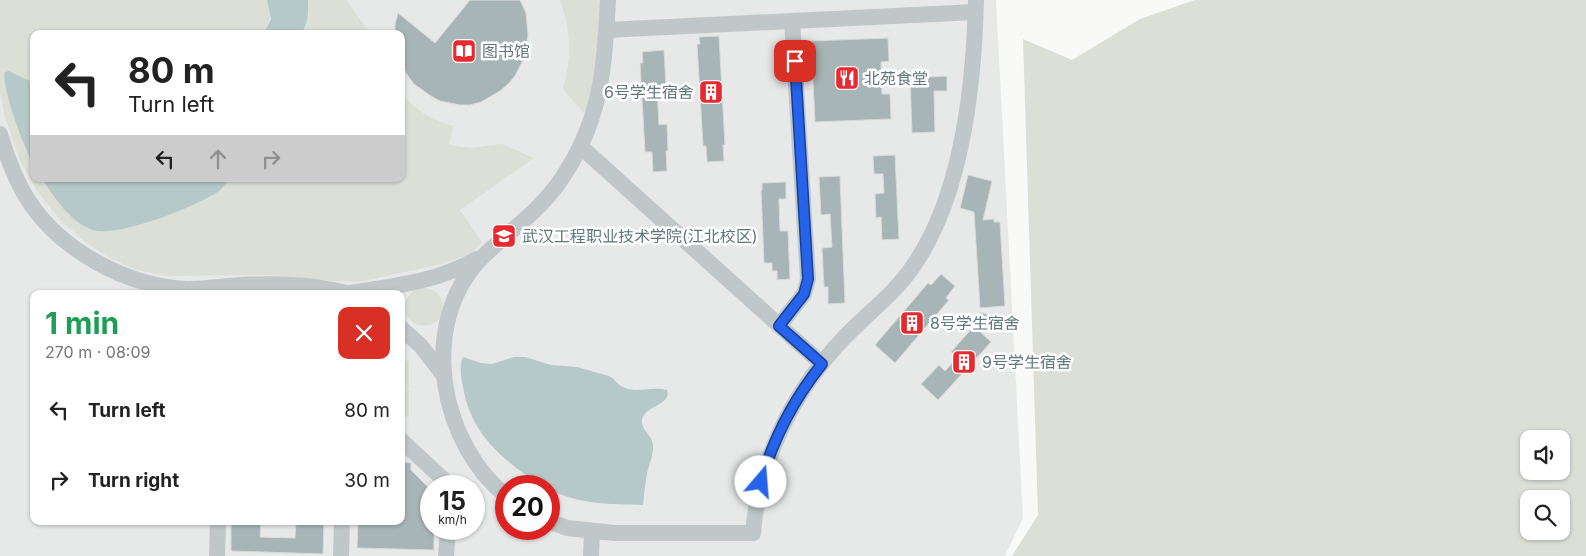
<!DOCTYPE html>
<meta charset="utf-8">
<style>
body{margin:0;font-family:Inter,"Noto Sans SC",sans-serif;background:#f6f6f6;color:#222;height:100vh;display:flex;flex-direction:column;font-size:19px;white-space:nowrap}
*{box-sizing:border-box;margin:0}
p{font-size:16px;color:#767676}
.icon{flex:none;width:28px;height:28px;fill:none;stroke:currentColor;stroke-width:2;stroke-linecap:round;stroke-linejoin:round}
.map{position:relative;flex:1;overflow:hidden}
.drawer{position:absolute;left:30px;top:290px;width:375px;height:235px;display:flex;flex-direction:column;background:#fff;border-radius:10px;box-shadow:0 1px 4px #0004}
.drawer>*{flex:none}
.banner{position:absolute;left:30px;top:30px;width:375px;height:152px;border-radius:10px;box-shadow:0 1px 4px #0004;background:#fff;color:#222;overflow:hidden}
.tools{position:absolute;left:1520px;top:430px;display:grid;gap:10px}
.tools a{display:grid;place-items:center;width:50px;height:50px;border-radius:10px;background:#fff;box-shadow:0 1px 4px #0004;font-size:25px}
.speed{position:absolute;left:420px;top:475px;display:flex;gap:10px;font-size:25px;font-weight:700;text-align:center}
.speed>*{display:grid;place-content:center;width:65px;height:65px;border-radius:50%;background:#fff;box-shadow:0 1px 4px #0004;line-height:1}
.speed small{font-size:12px;font-weight:400}
.speed .limit{border:8px solid #d22;background:#fff;color:#111}
.pin{position:absolute;display:grid;place-items:center;width:42px;height:42px;color:#fff;margin:-21px;border-radius:10px;box-shadow:0 2px 8px #0006}
.me{position:absolute;width:55px;margin:-28px;rotate:18deg;stroke-linejoin:round;filter:drop-shadow(0 0 4px #0008)}
.turn{display:flex;align-items:center;gap:18px;height:105px;padding:0 15px;font-size:22px}
.turn .icon{width:65px;height:65px;stroke-width:2.5}
.turn b{display:block;font-size:35px;line-height:42px}
.lanes{display:flex;align-items:center;height:48px;padding:0 15px;background:#0003;justify-content:center;gap:25px;direction:ltr}
.lanes .off{opacity:.35}
.round{display:grid;place-items:center;flex:none;width:52px;height:52px;border-radius:10px;background:#f6f6f6}
.head{display:flex;align-items:center;justify-content:space-between;height:85px;padding:0 15px}
h1{font-size:30px;font-weight:700;line-height:38px;color:#1e9e55}
ul{padding:0;list-style:none}
li{display:flex;align-items:center;gap:15px;height:70px;padding:0 15px}
li div{flex:1}
li b{display:block;font-size:19px}
li em{font-style:normal}
.map>svg:first-child{display:block}
.built{fill:#e7e9e8;fill-rule:evenodd}
.green{fill:#dbdfd6;fill-rule:evenodd}
.water{fill:#b6c9c9}
.building{fill:#a7b5b7;stroke:#dbdbd9}
.lines{fill:none;stroke-linecap:round;stroke-linejoin:round}
.minor{stroke:#c0c7c9;stroke-width:16}
.route-casing{stroke:#184099;stroke-width:12}
.route{stroke:#2563eb;stroke-width:9}
.labels{text-anchor:middle;stroke-width:5;stroke-linejoin:round;paint-order:stroke}
.poi-label{font-size:16px;fill:#5f787d;stroke:#fff;text-anchor:start}
</style>
<div class="map">
<svg width="1586" height="556" viewBox="0 0 1586 556">
<rect width="100%" height="100%" fill="#f9f9f7"/>
<!-- built -->
<path class="built" d="M0,0H996L1023,518L1005,556H0ZM34,34H401V179H34ZM34,294H401V521H34ZM431,486H474V529H431ZM506,486H549V529H506Z"/>
<!-- green -->
<path class="green" d="M0,0H267C273,19 269,18 263,34H34V179H401V93C415,110 432,120 453,126L449,145L471,148L502,144L534,158L460,210L482,242L471,254L437,265L359,282L334,281L267,275L166,276L137,270L109,258L83,240L59,219L37,191L20,161L5,117L0,91Z
M308,0H346L371,34H300L306,27Z
M560,0H604L591,95L585,114L563,89C572,57 571,31 560,0Z
M1195,0H1586V556H1012L1038,515L1023,39L1072,60L1140,19ZM1529,439H1561V471H1529ZM1529,499H1561V531H1529Z
M405 307a19 19 0 1 1 38 0a19 19 0 1 1-38 0Z
M401,361H409V388H401Z
M401,390H409V417H401Z"/>
<!-- water -->
<path class="water" d="M267,0H308C308,12 309,25 300,34H263L271,19Z
M9,71L34,83V166C26,153 0,84 5,72Z
M42,179H229C226,183 223,188 219,191C198,206 117,238 93,230C70,222 55,198 42,179Z
M463,357L481,363L492,364L514,357H525L551,365L577,367L609,376C615,379 618,386 625,388C637,393 654,386 667,390L668,394C665,407 645,406 642,420C640,429 652,435 653,444C654,454 649,464 647,474C645,484 644,495 643,505C611,504 578,505 549,489V486H542C503,460 471,435 463,387C461,378 459,364 463,357Z"/>
<!-- building -->
<path class="building" d="M470,0H520L526,13L528,35L525,56L515,76L508,84L500,91L481,102L470,105H460L440,101L431,96L414,84L408,76L401,64V34H395V24L398,13L435,43Z
M719,36L725,145H723L724,161L707,162L706,146H703L697,44H700L699,37Z
M888,38L889,61L881,62L882,94H890L891,119L815,122L811,41Z
M664,50L666,86H657L659,125L667,124L668,151H666L667,171L653,172L652,152H645L640,63H643L642,52Z
M947,76V91H934L935,132L912,133L910,78Z
M895,155L899,239L882,240L881,217L876,218L875,194L884,193L883,174H874L873,156Z
M968,175L992,181L983,220L994,219V222H1000L1005,306L980,308L974,212L960,208Z
M840,176L845,303L828,304V287H824L822,248L832,247L830,214L821,215L819,177Z
M786,182V199H779L780,231H788L790,279L777,280V271H772V263H764L761,190H762V183Z
M941,274L955,286L946,298L949,300L895,363L875,345L928,283L931,285Z
M980,312L1002,320L999,329L981,322Z
M974,326L991,342L938,400L921,384L939,365L945,371L957,358L951,352Z
M401,462L411,463V470L431,490V529H434V550L357,548L358,521H401Z
M231,521H261L260,537L295,538L296,521H324L323,554L231,551Z"/>
<g class="lines">
<!-- minor -->
<path class="minor" d="M607,30L975,12
M0,134C7,157 15,180 28,200C61,251 128,287 188,289C206,289 224,286 241,285C277,283 315,284 350,294
M580,146L822,364
M350,293C394,286 437,282 477,259
M779,326L804,294L808,279L792,21
M401,328L421,346L444,376
M401,440L444,480L447,486
M506,496C442,444 419,332 475,265C494,243 519,227 539,206C550,195 561,181 569,167C602,113 605,62 608,0
M549,521L567,528L615,533H753C759,461 792,394 841,341C865,315 894,295 914,265C963,193 974,85 976,0
M217,556L218,521
M341,556L342,521
M446,556L448,529
M591,556L592,531"/>
</g>
<g class="lines">
<defs>
<path id="route" d="M761,482C773,439 794,399 822,364L779,326L804,294L808,279L795,61"/>
</defs>
<!-- route casing -->
<use href="#route" class="route-casing"/>
<!-- route -->
<use href="#route" class="route"/>
</g>
<!-- icons -->
<defs>
<symbol id="library-square" viewBox="-11 -11 22 22"><rect x="-9" y="-9" width="18" height="18" rx="4" fill="#e8292f" stroke="#fff"/><path d="M-6-4Q-3-5.5-.7-3.5V5Q-3 3-6 4ZM6-4Q3-5.5 .7-3.5V5Q3 3 6 4Z" fill="#fff"/></symbol>
<symbol id="restaurant-square" viewBox="-11 -11 22 22"><rect x="-9" y="-9" width="18" height="18" rx="4" fill="#e8292f" stroke="#fff"/><path d="M-5-6h1v4h1v-4h1v4h1v-4h1v5L-1.5 .5V6h-2V.5L-5-1ZM5-6V6H3V1.5H1.5Q1.5-4 5-6Z" fill="#fff"/></symbol>
<symbol id="building-square" viewBox="-11 -11 22 22"><rect x="-9" y="-9" width="18" height="18" rx="4" fill="#e8292f" stroke="#fff"/><path d="M-4-6H4V6H1V3H-1V6H-4ZM-2.5-4.3h1.7v1.8h-1.7ZM.8-4.3h1.7v1.8H.8ZM-2.5-1h1.7V.8h-1.7ZM.8-1h1.7V.8H.8Z" fill="#fff"/></symbol>
<symbol id="university-square" viewBox="-11 -11 22 22"><rect x="-9" y="-9" width="18" height="18" rx="4" fill="#e8292f" stroke="#fff"/><path d="M0-5L7-2L0 1L-7-2ZM-4 1L0 2.5L4 1V4Q0 6-4 4Z" fill="#fff"/></symbol>
</defs>
<g fill-rule="evenodd">
<use href="#library-square" x="450" y="37" width="28" height="28"/>
<use href="#restaurant-square" x="833" y="64" width="28" height="28"/>
<use href="#building-square" x="697" y="78" width="28" height="28"/>
<use href="#university-square" x="490" y="222" width="28" height="28"/>
<use href="#building-square" x="898" y="309" width="28" height="28"/>
<use href="#building-square" x="950" y="348" width="28" height="28"/>
</g>
<g class="labels">
<!-- poi labels -->
<g class="poi-label">
<text x="482" y="57">图书馆</text>
<text x="864" y="84">北苑食堂</text>
<text x="694" y="98" text-anchor="end">6号学生宿舍</text>
<text x="522" y="242">武汉工程职业技术学院(江北校区)</text>
<text x="930" y="329">8号学生宿舍</text>
<text x="982" y="368">9号学生宿舍</text>
</g>
</g>
</svg>
<div class="tools">
<a><svg class="icon" aria-label="sound" viewBox="0 0 24 24"><path d="M4 9h4l5-4v14l-5-4H4zM17 9q2 3 0 6"/></svg></a>
<a><svg class="icon" aria-label="search" viewBox="0 0 24 24"><circle cx="10" cy="10" r="6"/><path d="M15 15l6 6"/></svg></a>
</div>
<div class="speed"><div>15<small>km/h</small></div><div class="limit">20</div></div>
<div class="pin" style="left:795px;top:61px;background:#d93025"><svg class="icon" aria-label="arrive" viewBox="0 0 24 24"><path d="M6 21V4h12l-3 4 3 4H6"/></svg></div>
<svg class="me" style="left:761px;top:482px" viewBox="-20 -20 40 40"><circle r="19" fill="#fff"/><path d="M0-13L10 11 0 6-10 11z" fill="#2563eb"/></svg>
<div class="banner">
<div class="turn"><svg class="icon" aria-label="left" viewBox="0 0 24 24"><path d="M17 20v-9H6M10 6l-5 5 5 5"/></svg><div><b>80 m</b>Turn left</div></div>
<div class="lanes"><svg class="icon" aria-label="left" viewBox="0 0 24 24"><path d="M17 20v-9H6M10 6l-5 5 5 5"/></svg><svg class="icon off" aria-label="ahead" viewBox="0 0 24 24"><path d="M12 20V5M6 11l6-6 6 6"/></svg><svg class="icon off" aria-label="right" viewBox="0 0 24 24"><path d="M7 20v-9h11M14 6l5 5-5 5"/></svg></div>
</div>
<section class="drawer">
<div class="head"><div><h1>1 min</h1><p>270 m · 08:09</p></div><a class="round" style="background:#d93025;color:#fff"><svg class="icon" aria-label="close" viewBox="0 0 24 24"><path d="M6 6l12 12M18 6L6 18"/></svg></a></div>
<ul>
<li><svg class="icon" aria-label="left" viewBox="0 0 24 24"><path d="M17 20v-9H6M10 6l-5 5 5 5"/></svg><div><b>Turn left</b></div><em>80 m</em></li>
<li><svg class="icon" aria-label="right" viewBox="0 0 24 24"><path d="M7 20v-9h11M14 6l5 5-5 5"/></svg><div><b>Turn right</b></div><em>30 m</em></li>
</ul>
</section>
</div>
